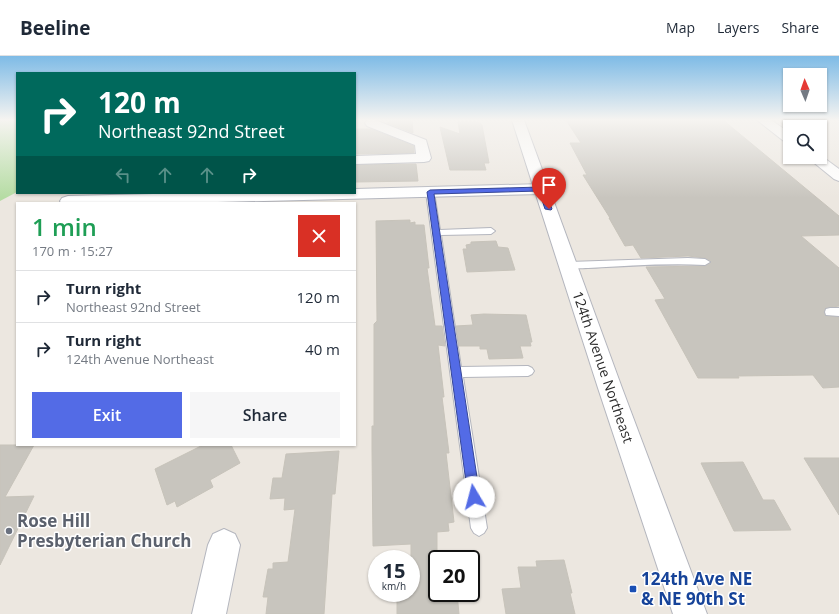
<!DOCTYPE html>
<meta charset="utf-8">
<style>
body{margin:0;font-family:"Open Sans",sans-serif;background:#f6f6f7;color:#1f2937;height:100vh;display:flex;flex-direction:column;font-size:15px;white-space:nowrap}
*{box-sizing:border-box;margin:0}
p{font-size:13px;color:#747a83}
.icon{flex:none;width:22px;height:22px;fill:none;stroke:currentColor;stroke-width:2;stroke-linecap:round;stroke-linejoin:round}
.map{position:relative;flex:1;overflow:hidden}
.side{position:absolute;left:16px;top:146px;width:340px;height:244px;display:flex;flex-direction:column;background:#fff;border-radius:0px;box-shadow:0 1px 3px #0004}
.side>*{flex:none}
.guide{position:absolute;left:16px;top:16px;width:340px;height:122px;border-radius:0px;box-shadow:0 1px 3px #0004;background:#00695c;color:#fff;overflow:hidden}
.needle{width:26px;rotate:358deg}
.buttons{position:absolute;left:783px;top:12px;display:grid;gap:8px}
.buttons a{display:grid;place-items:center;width:44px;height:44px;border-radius:0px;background:#fff;box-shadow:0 1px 3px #0004;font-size:20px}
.speed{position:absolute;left:368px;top:494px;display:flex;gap:8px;font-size:20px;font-weight:700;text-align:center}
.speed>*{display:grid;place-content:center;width:52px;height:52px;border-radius:50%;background:#fff;box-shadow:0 1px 3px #0004;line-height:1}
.speed small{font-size:10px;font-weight:400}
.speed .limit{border:2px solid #111;border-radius:6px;background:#fff;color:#111}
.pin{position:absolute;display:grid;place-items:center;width:34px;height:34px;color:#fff;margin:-41px -17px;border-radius:50% 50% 50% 0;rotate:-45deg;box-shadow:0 0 4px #0007}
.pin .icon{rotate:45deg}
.me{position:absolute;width:44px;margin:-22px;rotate:352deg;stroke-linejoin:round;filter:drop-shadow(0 0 3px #0008)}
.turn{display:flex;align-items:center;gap:14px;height:84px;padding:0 16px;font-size:18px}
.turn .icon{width:52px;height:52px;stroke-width:2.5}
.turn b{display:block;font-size:28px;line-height:34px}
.lanes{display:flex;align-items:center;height:38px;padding:0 16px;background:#0003;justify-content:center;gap:20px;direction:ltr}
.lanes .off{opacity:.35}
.round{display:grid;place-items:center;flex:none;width:42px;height:42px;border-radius:0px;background:#f6f6f7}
.headline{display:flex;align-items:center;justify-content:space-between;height:68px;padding:0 16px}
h1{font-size:24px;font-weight:600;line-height:30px;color:#1e9e55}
.cta{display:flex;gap:8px;margin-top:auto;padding:8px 16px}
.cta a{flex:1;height:46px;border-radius:0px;background:#536be6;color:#fff;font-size:16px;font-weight:600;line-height:46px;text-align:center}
.cta a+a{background:#f6f6f7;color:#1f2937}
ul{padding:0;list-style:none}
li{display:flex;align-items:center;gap:12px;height:52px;padding:0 16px;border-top:1px solid #e0e1e3}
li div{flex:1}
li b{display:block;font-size:15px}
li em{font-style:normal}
header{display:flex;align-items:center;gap:24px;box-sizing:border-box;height:56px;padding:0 20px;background:#fff;border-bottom:1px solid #e0e1e3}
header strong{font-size:19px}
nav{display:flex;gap:22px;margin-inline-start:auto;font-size:14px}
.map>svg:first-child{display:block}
.green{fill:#b5dca3}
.building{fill:#c8c5be;stroke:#c7c3ba}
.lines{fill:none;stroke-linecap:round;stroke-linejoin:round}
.service-casing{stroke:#b4b6be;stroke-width:2}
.minor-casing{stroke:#b4b6be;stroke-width:2}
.secondary-casing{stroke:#b4b6be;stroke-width:2}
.service{fill:#fff;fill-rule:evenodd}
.minor{fill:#fff;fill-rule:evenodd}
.secondary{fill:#fff;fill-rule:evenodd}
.route{fill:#536be6;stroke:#364696}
.worship-dot{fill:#6b7280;stroke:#fff;stroke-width:1.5}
.transit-dot{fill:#1a4fb4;stroke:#fff;stroke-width:1.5}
.labels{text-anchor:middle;stroke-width:3;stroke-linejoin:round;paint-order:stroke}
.street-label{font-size:14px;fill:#2c2c2c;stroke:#fff}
.near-worship-label{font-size:17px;font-weight:bold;fill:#5b616d;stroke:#fff;text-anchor:start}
.near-transit-label{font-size:17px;font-weight:bold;fill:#164399;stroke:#fff;text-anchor:start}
</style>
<header>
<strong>Beeline</strong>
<nav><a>Map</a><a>Layers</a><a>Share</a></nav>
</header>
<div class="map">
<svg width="839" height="558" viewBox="0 0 839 558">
<rect width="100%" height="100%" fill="#ece7e0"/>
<!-- green -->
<path class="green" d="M0,64H17V136L0,145Z"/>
<!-- building -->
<path class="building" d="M395,64H412L413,77L387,67Z
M566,64H723L839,160V179L801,180L839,212V250L826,252L824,256L826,260L839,261V331L823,332L813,319L738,320L739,322H698L655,244L665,243L646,211L705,210L711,205L705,202L688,200L641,202L633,189L625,190L609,162H610L583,119H587L570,87H581Z
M458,66H478L482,69L489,107H484L486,114H450L440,71L460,78Z
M355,73H371L414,90V97L355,98Z
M416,108L418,125L355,126V109Z
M410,164V167L415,166V169H424L429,212H427L435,270H442L445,290L438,289L444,341H442L449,397H446L454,466L448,467L449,475L437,476V537H457L459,558H397V537H411V488L373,490L372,393V370H374V268L377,265L376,165Z
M496,185L498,191L508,192L515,214L467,216L463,193H467L466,189L471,188V186Z
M484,258L526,259L532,286H530L531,290H520L523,302L489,303L487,293H480V290H459L456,270L473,269L471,259Z
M0,389H34L5,441L34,440L0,509Z
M203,389H231L240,407L210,424L213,431L177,451L175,445L167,449L155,413Z
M339,395L335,438H332L324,558H266L268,541H263L268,513H273V507L288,506L295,453L284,454L285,442L270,443L273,422H282L286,398Z
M804,402H839V459Z
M743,406L763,444H774L791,474L734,475L701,407Z
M564,504L572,537H570L575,558H506L502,533L521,532L518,511H537L536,505Z"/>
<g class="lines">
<defs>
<path id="service" d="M427,134H430L434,136L440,174L491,172L495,175L491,178L441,179L461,311L528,310L532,312L534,315L532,318L528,320L463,321L487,472L484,477L479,480L474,477L471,472L426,136Z
M688,202L705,203L710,206L705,209C666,207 627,210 588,212C581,212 569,214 564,209L569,206Z
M830,252H839V260L826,259L825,256L826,253Z"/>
<path id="minor" d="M367,64H375L426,84L431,102L429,105L424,106L355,108V100L416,98L415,89L367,70L365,67Z
M757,64H771L790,77V87L785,86Z
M820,99L839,113V125L834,123L807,101H820Z
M542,128L548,130L550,133L548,136L542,138L179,147H61L60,145L62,142L68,140L195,137H355V133Z
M224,473L235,478L240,489L226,558H192L208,489L213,478Z"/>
<path id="secondary" d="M512,64H524L622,332L707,558H673L598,332Z"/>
</defs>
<!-- service casing -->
<use href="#service" class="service-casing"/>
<!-- minor casing -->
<use href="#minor" class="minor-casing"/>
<!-- secondary casing -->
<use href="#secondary" class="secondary-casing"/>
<!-- service -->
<use href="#service" class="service"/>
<!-- minor -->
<use href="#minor" class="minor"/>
<!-- secondary -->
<use href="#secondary" class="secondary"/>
</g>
<!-- sky -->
<linearGradient id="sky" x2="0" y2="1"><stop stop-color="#7ebbe6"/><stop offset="0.45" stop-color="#f6f4f1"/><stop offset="1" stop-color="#f6f4f1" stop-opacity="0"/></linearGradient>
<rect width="839" height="142" fill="url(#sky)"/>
<!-- route -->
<path class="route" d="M542,131L545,133L552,153L551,154L545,153L539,135L434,138L480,441L478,445L474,446L470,445L468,441L427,136L430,134Z"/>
<!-- markers -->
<circle class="worship-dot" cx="9" cy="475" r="4"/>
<rect class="transit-dot" x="629" y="529" width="8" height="8" rx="2"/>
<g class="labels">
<!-- street labels -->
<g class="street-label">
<text transform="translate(603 311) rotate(71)" y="5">124th Avenue Northeast</text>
</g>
<!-- near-worship labels -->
<g class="near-worship-label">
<text x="17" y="471">Rose Hill<tspan x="17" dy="20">Presbyterian Church</tspan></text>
</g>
<!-- near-transit labels -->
<g class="near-transit-label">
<text x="641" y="529">124th Ave NE<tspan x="641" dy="20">&amp; NE 90th St</tspan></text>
</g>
</g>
</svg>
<div class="buttons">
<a><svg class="needle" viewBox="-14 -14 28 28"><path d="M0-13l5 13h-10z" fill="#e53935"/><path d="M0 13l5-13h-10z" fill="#747a83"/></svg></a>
<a><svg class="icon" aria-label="search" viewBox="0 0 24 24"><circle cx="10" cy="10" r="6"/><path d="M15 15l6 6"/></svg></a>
</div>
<div class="speed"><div>15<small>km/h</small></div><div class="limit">20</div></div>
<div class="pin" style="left:549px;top:153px;background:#d93025"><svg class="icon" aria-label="arrive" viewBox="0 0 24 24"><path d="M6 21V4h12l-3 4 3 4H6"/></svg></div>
<svg class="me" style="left:474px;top:441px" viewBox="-20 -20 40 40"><circle r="19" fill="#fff"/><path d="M0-13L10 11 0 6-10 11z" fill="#536be6"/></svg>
<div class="guide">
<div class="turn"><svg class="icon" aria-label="right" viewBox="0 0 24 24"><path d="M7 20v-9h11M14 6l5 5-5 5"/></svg><div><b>120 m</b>Northeast 92nd Street</div></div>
<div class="lanes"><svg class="icon off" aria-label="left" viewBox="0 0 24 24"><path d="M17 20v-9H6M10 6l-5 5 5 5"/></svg><svg class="icon off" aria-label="ahead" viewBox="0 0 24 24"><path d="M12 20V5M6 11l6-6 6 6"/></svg><svg class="icon off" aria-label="ahead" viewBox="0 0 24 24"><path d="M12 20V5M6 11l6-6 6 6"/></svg><svg class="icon" aria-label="right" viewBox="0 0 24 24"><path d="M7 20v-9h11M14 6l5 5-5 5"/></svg></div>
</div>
<section class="side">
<div class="headline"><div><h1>1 min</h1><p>170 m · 15:27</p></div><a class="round" style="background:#d93025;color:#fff"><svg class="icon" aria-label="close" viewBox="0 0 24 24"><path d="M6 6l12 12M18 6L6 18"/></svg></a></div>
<ul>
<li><svg class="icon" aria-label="right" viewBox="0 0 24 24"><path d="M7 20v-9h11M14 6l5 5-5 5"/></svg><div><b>Turn right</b><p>Northeast 92nd Street</p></div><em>120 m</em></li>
<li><svg class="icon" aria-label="right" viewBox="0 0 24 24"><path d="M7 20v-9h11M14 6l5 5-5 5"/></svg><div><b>Turn right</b><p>124th Avenue Northeast</p></div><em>40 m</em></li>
</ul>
<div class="cta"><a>Exit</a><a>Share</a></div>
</section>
</div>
